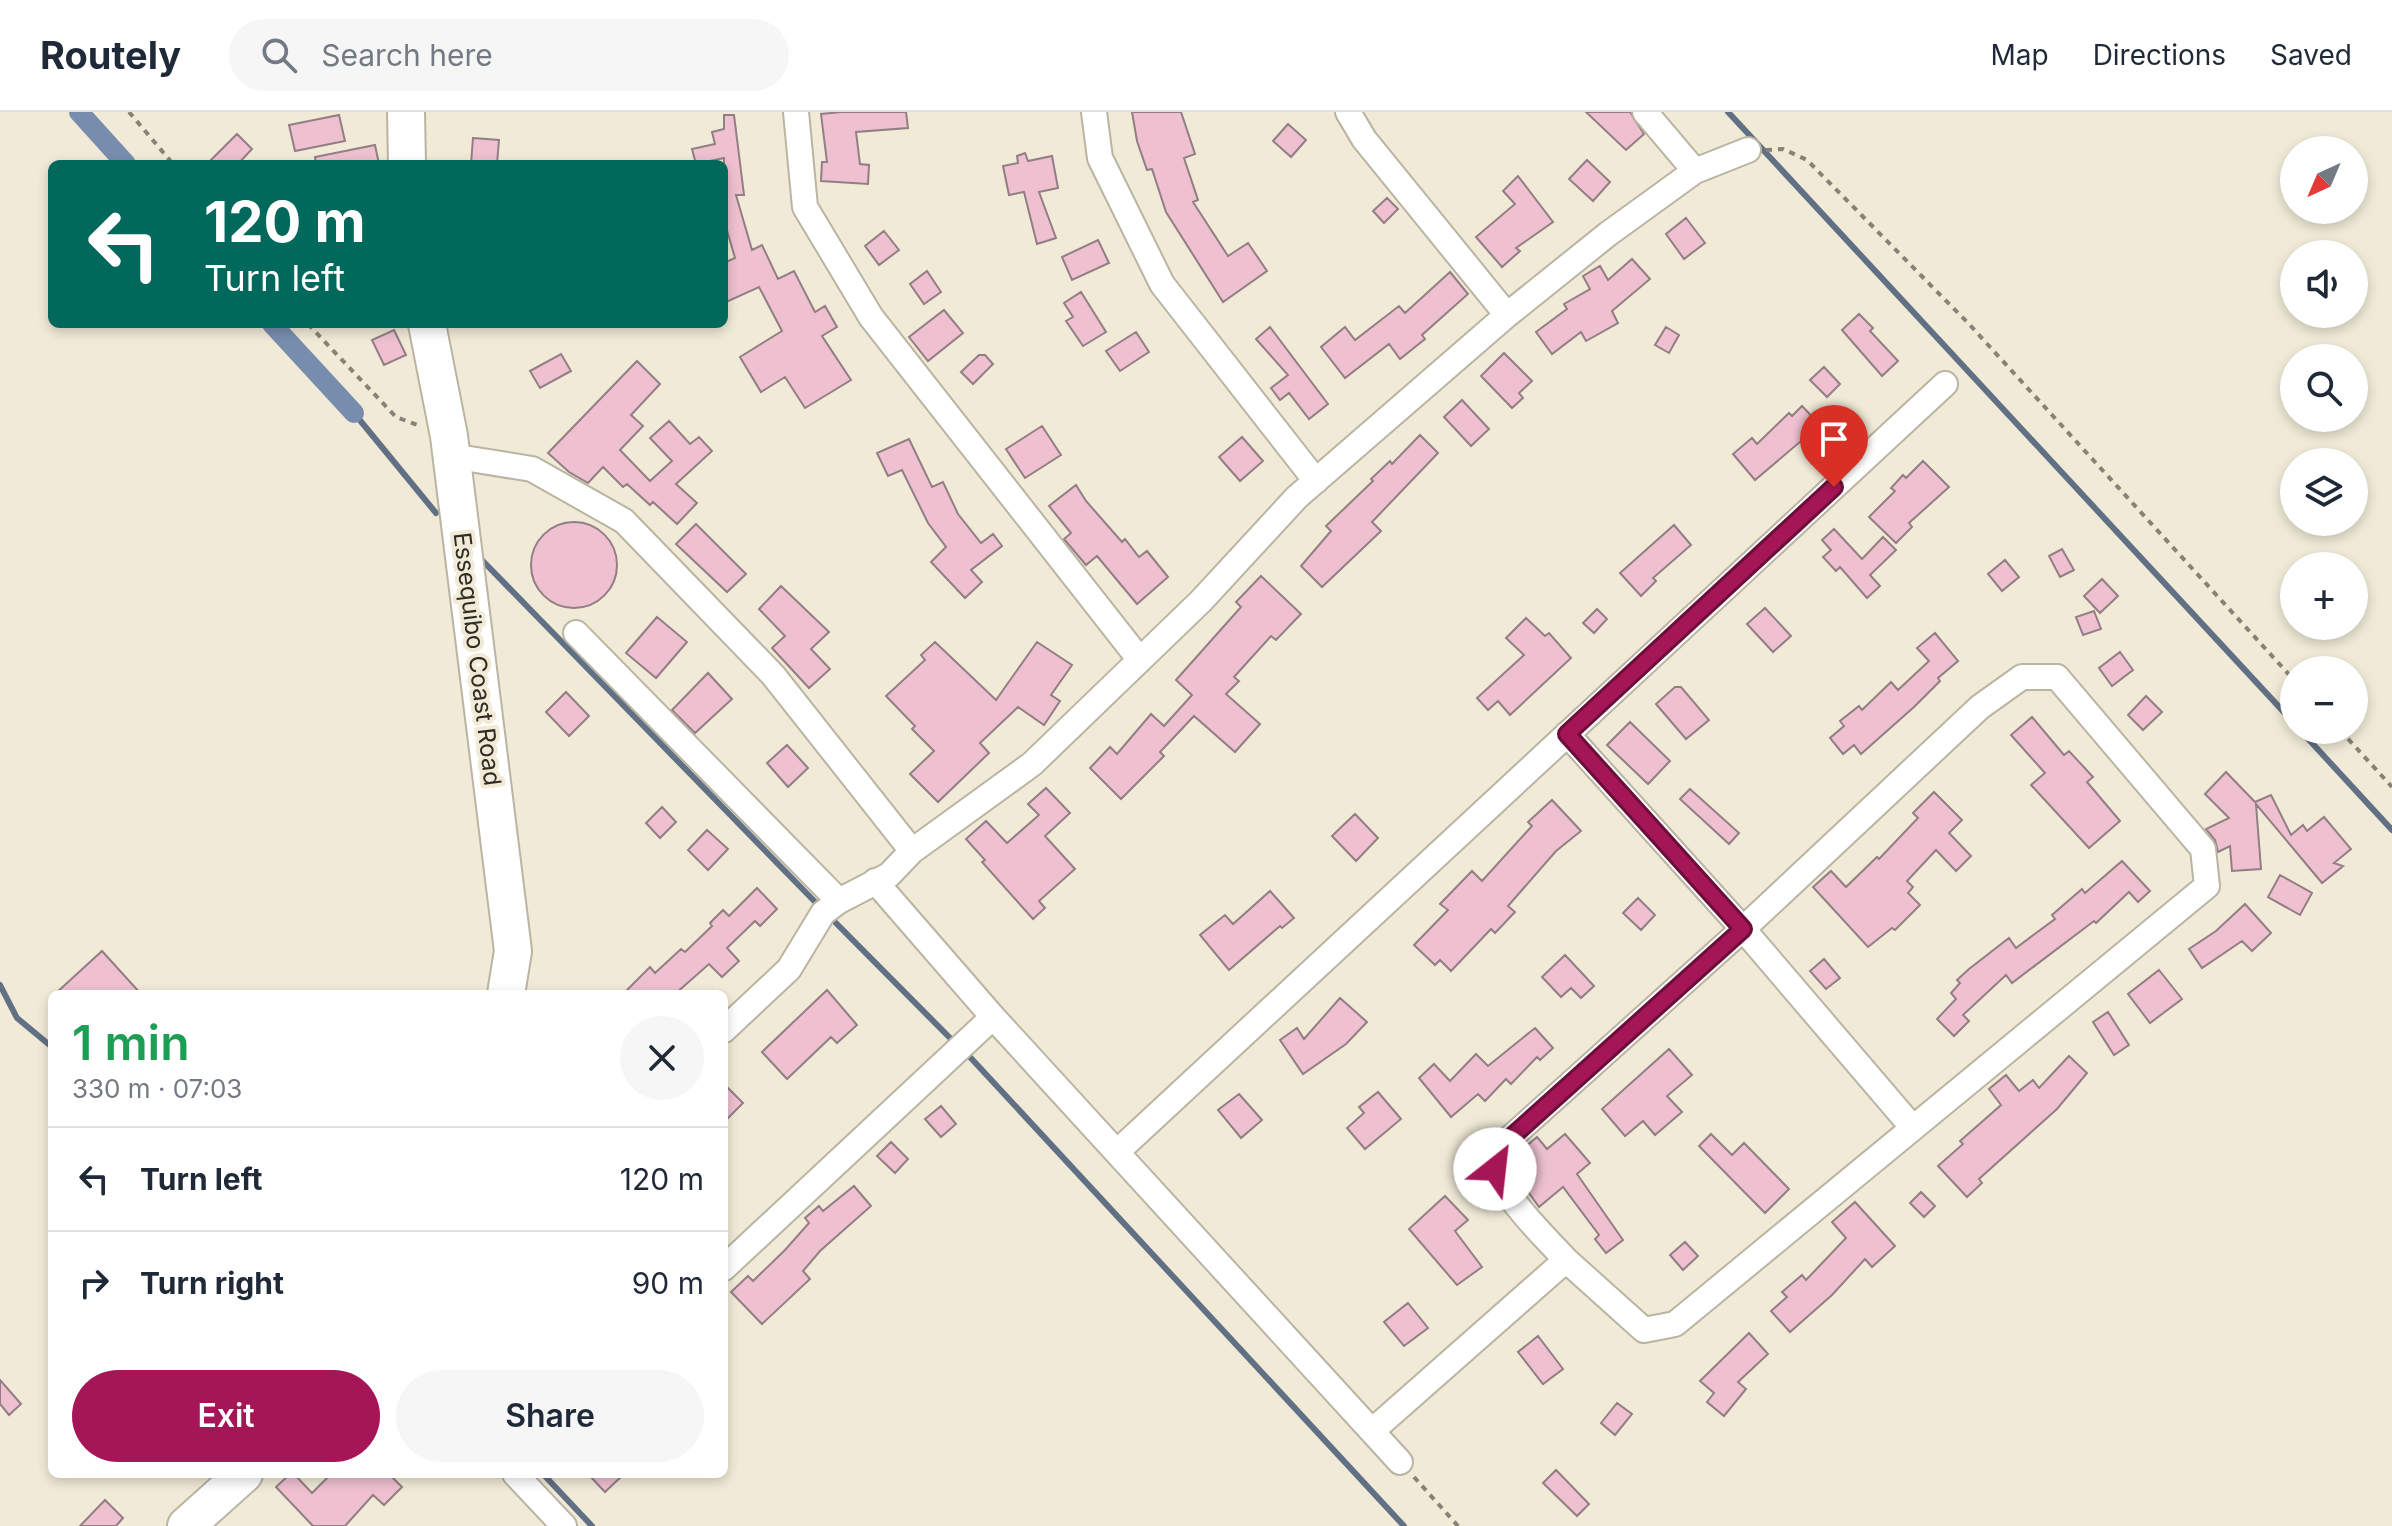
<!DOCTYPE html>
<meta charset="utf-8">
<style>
body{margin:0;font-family:Inter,sans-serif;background:#f6f6f7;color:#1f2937;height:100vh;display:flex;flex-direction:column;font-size:30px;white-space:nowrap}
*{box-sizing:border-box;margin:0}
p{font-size:26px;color:#747a83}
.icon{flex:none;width:44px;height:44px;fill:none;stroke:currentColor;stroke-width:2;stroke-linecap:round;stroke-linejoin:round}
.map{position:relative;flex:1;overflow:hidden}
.sheet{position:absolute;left:48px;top:878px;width:680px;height:488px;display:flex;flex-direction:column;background:#fff;border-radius:12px;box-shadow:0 4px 12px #0003}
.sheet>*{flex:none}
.guide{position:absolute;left:48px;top:48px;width:680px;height:168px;border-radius:12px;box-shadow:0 4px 12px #0003;background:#00695c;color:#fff;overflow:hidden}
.needle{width:52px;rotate:224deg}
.fabs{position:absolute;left:2280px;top:24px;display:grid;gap:16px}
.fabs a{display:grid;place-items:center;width:88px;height:88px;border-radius:50%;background:#fff;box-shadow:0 4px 12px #0003;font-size:40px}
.pin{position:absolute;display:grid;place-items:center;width:68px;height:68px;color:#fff;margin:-82px -34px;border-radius:50% 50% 50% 0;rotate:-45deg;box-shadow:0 0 8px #0007}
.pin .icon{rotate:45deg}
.me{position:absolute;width:88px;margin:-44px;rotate:29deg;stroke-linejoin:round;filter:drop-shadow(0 0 6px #0008)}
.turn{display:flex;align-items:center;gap:28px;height:168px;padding:0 24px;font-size:36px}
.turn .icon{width:104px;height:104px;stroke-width:2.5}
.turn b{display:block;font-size:56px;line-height:68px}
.round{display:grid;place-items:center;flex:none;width:84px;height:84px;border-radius:42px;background:#f6f6f7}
.head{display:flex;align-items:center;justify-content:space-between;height:136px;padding:0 24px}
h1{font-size:48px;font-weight:600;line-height:60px;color:#1e9e55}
.button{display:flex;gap:16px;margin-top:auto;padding:16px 24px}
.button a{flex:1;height:92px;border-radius:48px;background:#a51657;color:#fff;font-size:32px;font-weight:600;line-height:92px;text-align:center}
.button a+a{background:#f6f6f7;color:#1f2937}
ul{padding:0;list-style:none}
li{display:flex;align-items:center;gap:24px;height:104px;padding:0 24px;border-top:2px solid #e0e1e3}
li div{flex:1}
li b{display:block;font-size:30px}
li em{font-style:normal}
header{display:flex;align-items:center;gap:48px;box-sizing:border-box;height:112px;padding:0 40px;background:#fff;border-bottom:2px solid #e0e1e3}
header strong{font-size:38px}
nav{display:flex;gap:44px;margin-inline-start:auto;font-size:28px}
.search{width:560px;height:72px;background:#f6f6f7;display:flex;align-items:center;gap:20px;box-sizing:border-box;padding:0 28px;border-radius:44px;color:#747a83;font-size:30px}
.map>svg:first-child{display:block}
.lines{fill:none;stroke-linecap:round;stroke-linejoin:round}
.stream{stroke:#627085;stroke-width:6}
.canal{stroke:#788dae;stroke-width:20}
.building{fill:#efc1d0;stroke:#927e84;stroke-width:2}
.minor-casing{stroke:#bab4a2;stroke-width:28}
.primary-casing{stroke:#bab4a2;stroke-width:40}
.path{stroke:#868275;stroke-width:4;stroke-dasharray:6 6;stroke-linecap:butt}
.minor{stroke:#fff;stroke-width:24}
.primary{stroke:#fff;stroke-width:36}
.route-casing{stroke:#6b0e39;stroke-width:20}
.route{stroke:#a51657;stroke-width:14}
.labels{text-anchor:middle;stroke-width:8;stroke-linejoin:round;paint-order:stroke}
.street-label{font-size:24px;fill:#2e2c25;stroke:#f0ead7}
</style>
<header>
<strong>Routely</strong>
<div class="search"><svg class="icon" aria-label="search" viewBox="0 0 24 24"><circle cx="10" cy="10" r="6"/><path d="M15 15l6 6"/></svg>Search here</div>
<nav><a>Map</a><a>Directions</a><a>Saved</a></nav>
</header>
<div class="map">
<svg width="2392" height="1414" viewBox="0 0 2392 1414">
<rect width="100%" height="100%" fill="#f0ead7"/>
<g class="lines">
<!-- stream -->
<path class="stream" d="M1728,0L2294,611
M354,301L436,401
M477,443L821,796
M2300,618L2392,718
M829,804L953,929
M0,873L17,906L52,935
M969,944L1404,1414
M543,1362L592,1414"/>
<!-- canal -->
<path class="canal" d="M79,0L126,52
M272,212L354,301"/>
</g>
<!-- building -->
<path class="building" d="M841,0H906L908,16L856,20L860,52L869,53L868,72L821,69L822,50H827L821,2Z
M1132,0H1181L1195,42L1184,46L1198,88L1193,90L1228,144L1248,131L1267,159L1223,190L1166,100L1152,57L1147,58L1137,29Z
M1586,0H1630L1644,22L1626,38Z
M339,3L345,29L295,39L289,13Z
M724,3H734L744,83H736L752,138L762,133L778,167L794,159L815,200L825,194L837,215L822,224L851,268L805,296L785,265L761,280L740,245L782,219L759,175L724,191V151L735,146L724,108V46L696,52L692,37L715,32L712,20L724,17Z
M1288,12L1306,28L1291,45L1273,29Z
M237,22L252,37L238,52H207Z
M473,26L499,28L497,52H471Z
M375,33L379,52H316L315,45Z
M1025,41L1028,49L1052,44L1058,76L1039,80L1056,126L1037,132L1024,80L1009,83L1003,54L1018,51L1017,44Z
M1587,48L1610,70L1593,89L1569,67Z
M1518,64L1553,110L1516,136L1520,139L1502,155L1476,125L1515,92L1503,79Z
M1387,86L1398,97L1384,111L1373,99Z
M1686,106L1705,131L1684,147L1666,122Z
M884,119L899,138L879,153L865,134Z
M1098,128L1109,151L1072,168L1062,145Z
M1632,147L1650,167L1612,199L1618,211L1586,229L1581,220L1552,242L1536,220L1567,197L1564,192L1590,177L1583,164L1600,154L1608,168Z
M927,159L941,180L924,192L910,172Z
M1450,160L1468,182L1422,223L1425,227L1400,247L1389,232L1345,266L1321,235L1345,215L1355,228L1399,194L1405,201Z
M1081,180L1106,220L1083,234L1066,209L1073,205L1064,191Z
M944,198L963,221L928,249L909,225Z
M1859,202L1873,216L1870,219L1898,249L1882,264L1842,218Z
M1270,215L1328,292L1309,307L1289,281L1280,288L1271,276L1288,263L1256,227Z
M1666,215L1679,223L1669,241L1655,233Z
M394,218L406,243L384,253L372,228Z
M1136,220L1149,240L1120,259L1106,239Z
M1504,241L1532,269L1519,281L1523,286L1512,296L1481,264Z
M561,242L571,259L540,276L530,259Z
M979,243H985L993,252L973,272L961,260Z
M637,249L660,272L631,303L643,314L620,338L650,369L672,349L650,326L669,309L690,332L699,325L712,339L676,372L697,391L677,412L653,390L650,393L627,372L623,375L603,355L588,371L569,360L548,341Z
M1824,255L1840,272L1827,285L1810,268Z
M1462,288L1489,317L1471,334L1444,305Z
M1802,294L1820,313L1755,368L1733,342L1752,326L1757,332L1789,301L1792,304Z
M1042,314L1061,343L1025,366L1006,337Z
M1420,323L1438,341L1372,410L1381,419L1322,475L1301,454L1331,419L1326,414L1373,369L1371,367L1390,349L1392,352Z
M1242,325L1263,349L1240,369L1219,345Z
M909,327L932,375L943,370L958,402L981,431L993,422L1002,434L971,458L982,470L965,486L931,450L946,435L928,411L902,358L888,364L877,341Z
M1923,349L1949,375L1909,411L1912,415L1896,431L1869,405L1895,379L1891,376L1903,363L1906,366Z
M1076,373L1086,389L1122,430L1125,427L1139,445L1147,439L1168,465L1137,492L1097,444L1086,453L1064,427L1071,421L1049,394Z
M531 453a43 43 0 1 1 86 0a43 43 0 1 1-86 0Z
M696,412L746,462L727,480L676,432Z
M1674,413L1691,433L1653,466L1656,469L1641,484L1620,461Z
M1834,417L1862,447L1883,425L1896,438L1870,463L1880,474L1867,486L1840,455L1836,459L1823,445L1831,438L1822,428Z
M2062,437L2074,458L2060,465L2049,444Z
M2005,448L2019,465L2002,479L1988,462Z
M1261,464L1301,502L1276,528L1271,524L1234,565L1239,569L1226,582L1260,612L1235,640L1194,604L1160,640L1164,644L1121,687L1090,656L1110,635L1117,642L1151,602L1164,614L1192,583L1176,568L1241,495L1236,490Z
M2102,467L2118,484L2100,501L2084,484Z
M781,474L829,520L811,537L830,557L809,576L772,536L785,524L759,497Z
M1765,496L1791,524L1773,540L1747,512Z
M1597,497L1607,507L1594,521L1583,511Z
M2094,499L2101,517L2083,523L2076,505Z
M657,505L687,530L656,566L626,541Z
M1526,506L1545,524L1549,521L1571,546L1510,603L1498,589L1488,598L1477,586L1524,543L1506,526Z
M1935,521L1958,549L1938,566L1940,569L1914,595L1861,642L1854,633L1843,642L1830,626L1844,614L1840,609L1859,594L1862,598L1891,570L1898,578L1929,549L1917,536Z
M935,530L996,588L1037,530L1072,553L1051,583L1060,589L1044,613L1018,595L980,631L989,641L938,690L910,662L934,639L912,617L915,614L886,584L925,548L921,543Z
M2120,540L2133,558L2112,574L2099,556Z
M708,561L732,587L695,621L672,598Z
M1675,575H1681L1709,608L1686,627L1656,592Z
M566,580L589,604L569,624L546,600Z
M2146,584L2162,600L2143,618L2128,603Z
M2032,605L2064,643L2069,639L2093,665L2087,670L2120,709L2089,736L2031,673L2045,661L2011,623Z
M1630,610L1670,649L1648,672L1607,633Z
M787,633L808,656L788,675L767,651Z
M2226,660L2255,690L2271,683L2291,723L2303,713L2307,719L2324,705L2351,737L2334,751L2343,754L2322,771L2256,692L2261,757L2232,759L2230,734L2218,740L2215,728L2206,717L2229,706L2205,682Z
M1046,676L1070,701L1045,724L1075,757L1039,789L1045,796L1033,807L982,750L985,748L966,727L986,709L1007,731L1039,703L1028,692Z
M1690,677L1739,721L1729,732L1680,687Z
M1934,680L1962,708L1949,721L1971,744L1956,759L1936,738L1907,769L1913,775L1908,781L1920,793L1895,818L1892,816L1868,835L1813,775L1831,759L1846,775L1877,745L1879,747L1918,706L1913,701Z
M1552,688L1581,719L1556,739L1508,794L1515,800L1495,821L1491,817L1451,859L1440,848L1435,853L1414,833L1448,798L1440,792L1472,759L1482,769L1532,714L1528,710Z
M662,695L676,710L660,726L646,711Z
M1355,702L1378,726L1356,749L1332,724Z
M707,718L728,737L708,758L688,738Z
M2122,749L2150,779L2138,790L2129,780L2096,811L2094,809L2012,871L2006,863L1963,903L1969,909L1954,924L1937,907L1956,887L1951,881L1960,871L1957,868L1969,857L2009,826L2016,836L2055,807L2052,803L2082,777L2085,781Z
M2280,763L2312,781L2300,803L2268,785Z
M757,776L777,797L760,814L755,809L727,836L739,849L722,865L709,852L675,882H623L650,855L655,861L681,837L685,840L712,814L710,811L723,798L729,804Z
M1270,779L1294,806L1282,816L1280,814L1229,858L1200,823L1225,803L1233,812Z
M1638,786L1655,803L1641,818L1623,801Z
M2245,792L2271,821L2252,839L2242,829L2202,856L2189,837L2216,819Z
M102,839L141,882H55Z
M1565,843L1594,874L1581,886L1571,876L1561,885L1542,865Z
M1824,847L1840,866L1826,877L1810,859Z
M2159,858L2182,887L2150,911L2128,882Z
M827,878L857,913L837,931L831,925L787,967L762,940Z
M1340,886L1367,910L1346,932L1303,962L1280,928L1297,916L1304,927Z
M2108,900L2129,933L2114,943L2093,910Z
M1535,916L1553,936L1540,948L1537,945L1511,972L1506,967L1485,989L1478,982L1451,1005L1419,966L1434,952L1450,969L1476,942L1488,954Z
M1669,937L1692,963L1667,984L1682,1000L1655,1023L1643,1009L1625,1024L1602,997Z
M2069,944L2087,961L2057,997L1979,1067L1982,1071L1967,1085L1938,1054L1963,1032L1960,1029L2001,993L1989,977L2006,963L2019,979L2033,968L2039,976Z
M724,972L743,991L724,1010Z
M1378,980L1401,1007L1365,1037L1347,1016L1364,1001L1359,995Z
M1239,982L1262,1008L1241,1026L1218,998Z
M941,994L956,1012L941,1025L925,1007Z
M1565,1022L1590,1051L1577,1062L1623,1128L1606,1141L1595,1127L1599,1123L1563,1075L1539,1095L1514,1060L1511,1047L1537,1025L1547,1037Z
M1711,1022L1732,1043L1744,1031L1789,1077L1765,1101L1699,1034Z
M891,1030L908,1047L895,1061L877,1044Z
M854,1074L871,1094L820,1139L803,1159L810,1167L762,1212L731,1180L748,1164L753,1169L785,1138L809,1111L805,1106L819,1094L823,1099Z
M1921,1080L1935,1094L1924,1105L1910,1091Z
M1445,1084L1468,1108L1455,1119L1482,1155L1457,1173L1409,1117Z
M1855,1090L1895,1134L1872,1155L1865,1147L1832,1183L1790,1220L1771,1199L1787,1185L1782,1180L1802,1163L1806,1168L1846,1126L1832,1110Z
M1685,1130L1698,1144L1683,1158L1670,1143Z
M1408,1191L1428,1216L1404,1234L1384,1210Z
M1749,1221L1768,1242L1738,1270L1746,1277L1724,1304L1707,1290L1714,1281L1700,1269Z
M1538,1224L1563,1257L1543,1272L1518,1240Z
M0,1268L21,1292L9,1303L0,1292Z
M1617,1291L1632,1302L1615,1323L1601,1311Z
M1556,1358L1589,1392L1577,1404L1543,1371Z
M290,1362H294L312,1381L331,1362H389L402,1375L384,1393L373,1383L345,1414H313L276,1375Z
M588,1362H624L605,1380Z
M105,1388L123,1406L116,1414H80Z"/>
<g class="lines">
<defs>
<path id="minor" d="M796,0L805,95L871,205L1140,548
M1094,0L1100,46L1162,172L1316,369
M1348,0L1364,27L1507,203
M1645,0L1695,59
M451,344L532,357L624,409L773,563L912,739
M576,521L839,789
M1567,622L1743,817L1913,1016
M875,769L993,905L1400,1350
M724,918L789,857L823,801L839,789L889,763L912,739L1032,652L1201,489L1297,385L1507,203L1608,122L1695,59L1748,38
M1118,1039L1945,272
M724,1156L993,905
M1372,1319L1566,1148L1644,1218L1675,1212L2207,774L2203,737L2057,565H2022L1980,595L1743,817L1497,1038C1485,1071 1545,1124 1566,1148
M515,1362L564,1414"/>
<path id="primary" d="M406,0L407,52
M427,212L449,324L513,839L506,882
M186,1414L244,1362"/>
</defs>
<!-- minor casing -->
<use href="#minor" class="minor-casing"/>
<!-- primary casing -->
<use href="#primary" class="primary-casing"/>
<!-- path -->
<path class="path" d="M129,0L173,52
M1766,38L1783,37L1807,48L1969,212L2294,568
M308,212L396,305L420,314
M2340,618L2392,675
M1414,1365L1458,1414"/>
<!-- minor -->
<use href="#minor" class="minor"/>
<!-- primary -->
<use href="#primary" class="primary"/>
</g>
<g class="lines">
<defs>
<path id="route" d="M1495,1057L1497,1038L1743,817L1567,622L1834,375"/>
</defs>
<!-- route casing -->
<use href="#route" class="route-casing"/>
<!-- route -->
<use href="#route" class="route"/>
</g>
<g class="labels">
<!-- street labels -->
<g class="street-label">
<text transform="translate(477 547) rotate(83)" y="8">Essequibo Coast Road</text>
</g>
</g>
</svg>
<div class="fabs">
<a><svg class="needle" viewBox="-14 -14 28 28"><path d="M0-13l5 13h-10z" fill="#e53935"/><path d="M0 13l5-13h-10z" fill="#747a83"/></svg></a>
<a><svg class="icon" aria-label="sound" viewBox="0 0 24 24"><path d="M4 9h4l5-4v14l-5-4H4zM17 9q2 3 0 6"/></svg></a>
<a><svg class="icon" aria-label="search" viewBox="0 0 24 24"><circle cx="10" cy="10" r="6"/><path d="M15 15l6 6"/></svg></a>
<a><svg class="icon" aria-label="layers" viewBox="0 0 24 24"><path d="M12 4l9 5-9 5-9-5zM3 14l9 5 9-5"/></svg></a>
<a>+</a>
<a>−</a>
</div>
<div class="pin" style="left:1834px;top:375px;background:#d93025"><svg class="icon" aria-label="arrive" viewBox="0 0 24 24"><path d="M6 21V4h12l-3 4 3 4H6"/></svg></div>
<svg class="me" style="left:1495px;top:1057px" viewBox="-20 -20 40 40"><circle r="19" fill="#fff"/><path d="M0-13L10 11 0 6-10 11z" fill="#a51657"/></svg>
<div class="guide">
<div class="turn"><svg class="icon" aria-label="left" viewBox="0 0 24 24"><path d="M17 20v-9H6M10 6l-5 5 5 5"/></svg><div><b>120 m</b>Turn left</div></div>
</div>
<section class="sheet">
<div class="head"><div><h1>1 min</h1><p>330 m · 07:03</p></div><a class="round"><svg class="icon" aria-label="close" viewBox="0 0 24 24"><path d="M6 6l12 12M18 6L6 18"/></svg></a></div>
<ul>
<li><svg class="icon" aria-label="left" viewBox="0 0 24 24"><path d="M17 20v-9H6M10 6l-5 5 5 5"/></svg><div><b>Turn left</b></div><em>120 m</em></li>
<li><svg class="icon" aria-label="right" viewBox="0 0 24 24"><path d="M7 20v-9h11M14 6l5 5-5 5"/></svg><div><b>Turn right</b></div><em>90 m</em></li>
</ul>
<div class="button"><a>Exit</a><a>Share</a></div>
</section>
</div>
